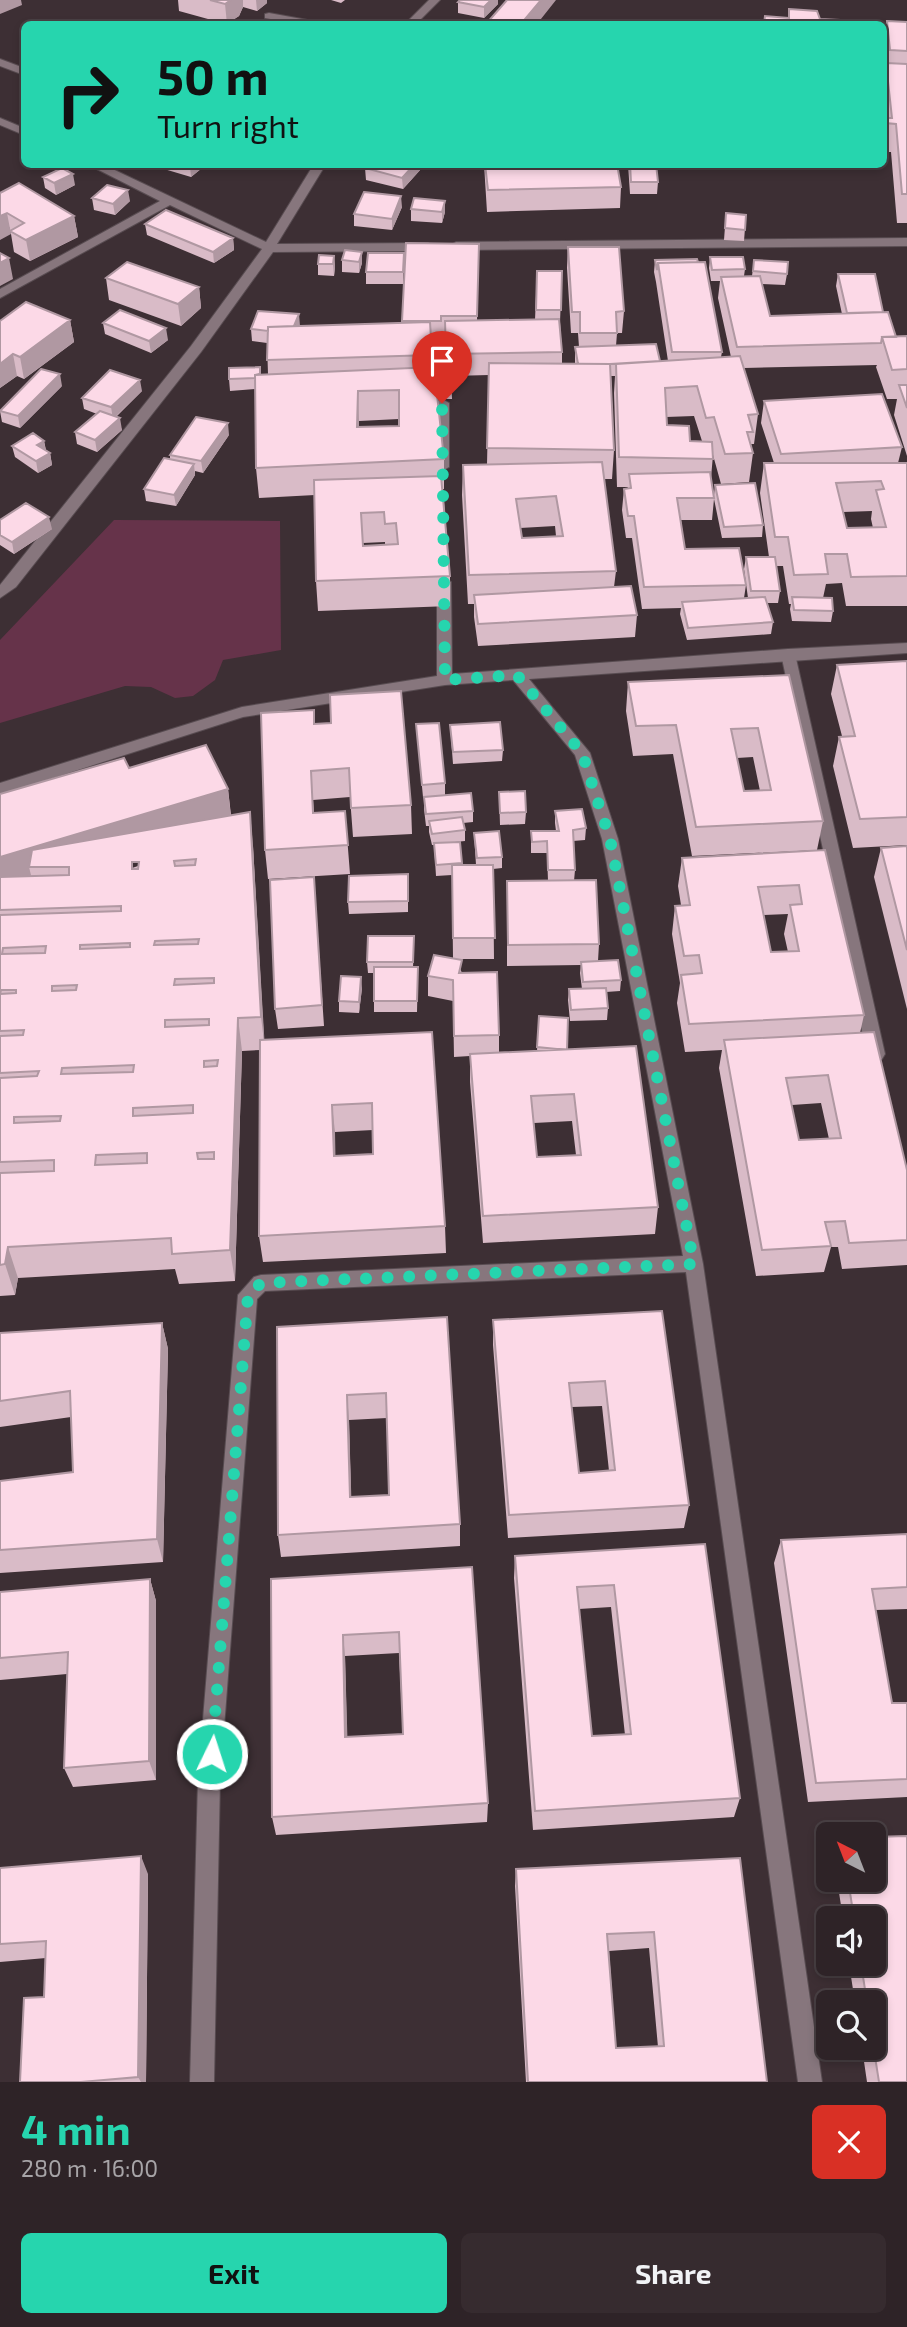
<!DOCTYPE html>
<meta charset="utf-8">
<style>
body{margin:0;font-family:"Exo 2",sans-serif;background:#362b2f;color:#f1f3f6;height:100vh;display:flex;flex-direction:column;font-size:26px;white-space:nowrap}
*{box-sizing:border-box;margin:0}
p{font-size:23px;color:#a7a4a7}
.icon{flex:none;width:38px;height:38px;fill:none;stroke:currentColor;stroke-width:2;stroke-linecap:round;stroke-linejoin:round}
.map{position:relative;height:2082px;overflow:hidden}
.drawer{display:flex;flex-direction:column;background:#2e2327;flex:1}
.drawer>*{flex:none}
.guide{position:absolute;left:21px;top:21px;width:866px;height:147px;border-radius:10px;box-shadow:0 4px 10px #0003,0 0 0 2px #494044;background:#26d5ae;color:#111;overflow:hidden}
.needle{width:46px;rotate:318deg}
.controls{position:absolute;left:816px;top:1822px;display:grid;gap:14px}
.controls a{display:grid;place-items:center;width:70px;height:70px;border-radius:10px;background:#2e2327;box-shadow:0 4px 10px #0003,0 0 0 2px #494044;font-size:35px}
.pin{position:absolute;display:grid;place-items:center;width:60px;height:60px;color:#fff;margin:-72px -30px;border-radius:50% 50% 50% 0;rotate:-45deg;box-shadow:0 0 7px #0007}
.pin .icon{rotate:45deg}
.me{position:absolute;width:77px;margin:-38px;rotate:4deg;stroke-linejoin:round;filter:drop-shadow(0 0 5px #0008)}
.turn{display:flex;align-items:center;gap:24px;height:147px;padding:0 21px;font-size:32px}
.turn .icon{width:91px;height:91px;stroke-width:2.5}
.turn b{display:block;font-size:49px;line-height:60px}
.round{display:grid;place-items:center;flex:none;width:74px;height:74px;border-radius:10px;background:#362b2f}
.overview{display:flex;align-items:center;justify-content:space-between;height:119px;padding:0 21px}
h1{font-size:42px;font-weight:700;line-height:52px;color:#26d5ae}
.cta{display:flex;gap:14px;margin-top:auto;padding:14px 21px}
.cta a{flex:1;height:80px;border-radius:10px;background:#26d5ae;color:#111;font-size:28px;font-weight:700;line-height:80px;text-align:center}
.cta a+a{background:#362b2f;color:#f1f3f6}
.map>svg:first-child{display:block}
.green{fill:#66334a}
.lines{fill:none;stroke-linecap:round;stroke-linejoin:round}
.service-casing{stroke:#584c51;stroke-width:2}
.minor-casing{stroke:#584c51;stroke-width:2}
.service{fill:#87767d;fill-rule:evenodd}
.minor{fill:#87767d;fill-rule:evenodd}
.wall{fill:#d9bbc7;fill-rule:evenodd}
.shaded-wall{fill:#b098a2}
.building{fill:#fcd9e7;stroke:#b098a2;stroke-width:2;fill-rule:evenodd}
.route{stroke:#26d5ae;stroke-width:12;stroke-dasharray:0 21.6}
</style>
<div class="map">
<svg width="907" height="2082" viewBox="0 0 907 2082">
<rect width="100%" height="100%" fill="#3d2f34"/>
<!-- green -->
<path class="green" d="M114,520L280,521L281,650L223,660L215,680L193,696L175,698L151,687L125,686L0,723V640Z"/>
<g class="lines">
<defs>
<path id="service" d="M269,13L313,21L318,24H298L265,18V14Z
M788,649L795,654L885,1054L882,1059H870L867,1054L781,654Z"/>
<path id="minor" d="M429,0H440L416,24H405Z
M0,59L24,68V75L0,66Z
M0,118L24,128V135L0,125Z
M87,164H102L266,242L314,164H326L277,244L428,243L434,247L428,251L273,252L201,352L16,587L0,598V585L191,346L262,249L170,205L0,298V289L160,201Z
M907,238V246L456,250L450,246L456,242Z
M442,399L449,403V467L442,471L435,467V403Z
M444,577L451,582L452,674L788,649L907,643V653L529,679L590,753L618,839L703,1264L822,2082H798L686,1272L265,1291L257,1299L220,1780L214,2082H190L198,1780L238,1295L254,1277L261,1275L683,1256L602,839L575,755L513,680L445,685L243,717L0,795V783L242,707L437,676V582Z"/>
</defs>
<!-- service casing -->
<use href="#service" class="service-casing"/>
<!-- minor casing -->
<use href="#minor" class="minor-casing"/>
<!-- service -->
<use href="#service" class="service"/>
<!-- minor -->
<use href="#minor" class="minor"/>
</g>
<!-- wall -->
<path class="wall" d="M178,0H267V3L257,11L243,7L239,16L226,24L179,11Z
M331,0H345L341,3Z
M460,0H498V4L484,18L458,13V2Z
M887,21L907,22V223H897L891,152H884V68H886V64L884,41Z
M164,164H207L191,177L164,169Z
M369,164H421V169L403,189L366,180L365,168Z
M484,164H617L621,187L620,208L487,212Z
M628,164H656L658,182L657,194H630Z
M43,177L75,185L56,195L45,188Z
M0,193L74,216L78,237L30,261L14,252L11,234Z
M92,198L130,201L115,215L94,210Z
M402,207L392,230L354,226V214Z
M411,209L445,212L442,223L411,221Z
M726,213L746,215L744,241L724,240Z
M145,224L233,238L234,250L214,263L147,235Z
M406,243L479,244L477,321L535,320L537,271H562L560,322L562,352V363L575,364V347H579L578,333H571L567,268L568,247L624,311L622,333H617L616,346L660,361H668L656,282L654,272L655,260L722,352L721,357H731L718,298L720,281H711L709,268L710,257L745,269L744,276H752L754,260L787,274L785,285L762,284L770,316L842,314L836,286L838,274L883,312L896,337L907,336V456L894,415L897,399H887L876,367L877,365L744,368L758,414L754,444H751L753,453L749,482L721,484L713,455L711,478L714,495L715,485L763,525L762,537L722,538L714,499L712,520H681L685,549L746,585L744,598H748L744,569L746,557H769L760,493L764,463H774L761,423L764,401L902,447L898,463H907V606H846L842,583L826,584L823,598L833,611L831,622L792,621L790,609L791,604H789L783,566H776L780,591L778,603H767L773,622L771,634L687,640L680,614L681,608L642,609L632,538H626L622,510L624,489H627L628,487H617L614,393L615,376H611L614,450L612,479H604L616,571L614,587L637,615L635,637L478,646L474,617V604H468L462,495L463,465L487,464L489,375L451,376L452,399H437L444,459V489H443L450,576V606L318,611L316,581L315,495L259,498L256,468L255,389L230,391L229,379L268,374L267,343L252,341L251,329L299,326L402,323ZM441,337H445L446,372L434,373L432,367L431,342H441ZM694,416L702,441H690L667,425L666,417ZM399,419V426L359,427V421ZM872,511L871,519L873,528H847L843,512ZM555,526L556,536L522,538L520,528ZM385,542V545L363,546V543Z
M362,252V263L359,273L342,272V260Z
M404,253L403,284H366V272Z
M334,256L335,267L334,276L318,275V264Z
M106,278L199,287L201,308L181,326L109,300Z
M26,302L70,320L74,342L24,379L17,376L0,388Z
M103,323L168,340L151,353L105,334Z
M62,386L20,428L2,422L0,411Z
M142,391L116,417L122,430L97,452L77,444L75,432L97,414L84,409L82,398Z
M229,435L203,473L195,471V475L176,506L146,501L144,489L170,459V455Z
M44,441L46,450L50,453L52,465L38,473L15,457L12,446Z
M0,520L52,529L14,554L0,545Z
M907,661V845L853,848L833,766L839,737L842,736L831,694L837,665Z
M789,675L823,821L817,850L692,856L673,754L633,756L626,711L628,682ZM753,757L760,791H744L737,758Z
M314,710L315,724L411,805L412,834L353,837L350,797L313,800L314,813L345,811L350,874L268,879L265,850Z
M416,724L445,783V795L423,797Z
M450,725L503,750L502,761L453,764Z
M129,768L228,789L231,815L253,846L264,1040L432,1032L445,1226L446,1253L263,1262L259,1236L260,1050L242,1051L235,1281L179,1284L175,1269L18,1278L15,1295L0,1296V794ZM132,862H139L138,866L132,868ZM373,1130V1154L335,1156V1132Z
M499,792L526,812L525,824L500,825Z
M424,797L473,811V822L463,823L465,830V841L455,842H460L462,865H476L474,833L502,857V868L493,869L494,959H456L462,973L499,1035V1053L537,1051L539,1016L567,1049L658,1207L655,1234L483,1243L470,1082V1056L454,1057L453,1001L428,996V976L453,958L452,875L436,876L434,845H432L429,832V826H426L424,809ZM572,1121L576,1155L537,1157L534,1123Z
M555,811L586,828L585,840L573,841L575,870L574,881L599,944L598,961L621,980L620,991L606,992L608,1008L607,1020L570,1021L568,1000L569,989H582L580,973L581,965L507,966V881H548L547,853H531V831H556L555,823Z
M907,846V1009L874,877L881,848Z
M825,850L864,1015L860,1033L907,1170V1265L842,1269L838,1247H831L824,1272L756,1276L719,1068L722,1050L685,1052L677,1003L680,983L672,934L675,906L681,905L678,886L682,858ZM788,914L784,934L788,952H771L764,915ZM821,1103L829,1139L799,1140L792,1105Z
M408,874V912L349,914L348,902Z
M314,877L324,1026L278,1029L275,1009Z
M414,947L413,967H418L417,1012H374V973H368L367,962Z
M362,988L359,1013L339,1012V1001Z
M662,1311L689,1505L684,1528L508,1538L493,1345V1320ZM602,1406L609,1471L579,1473L572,1407Z
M447,1317L460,1524V1546L281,1557L278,1535L277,1327ZM387,1418L389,1495L351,1497L349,1420Z
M162,1323L168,1349L163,1562L0,1573V1481L73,1472L71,1417L0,1427V1333Z
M907,1534V1609L876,1610L892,1703H907V1797L808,1802L774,1563L781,1540Z
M705,1544L740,1798L734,1817L533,1830L514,1578L515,1556ZM611,1607L625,1735L592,1736L579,1609Z
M472,1567L488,1803L487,1822L276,1835L272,1817L271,1579ZM399,1653L403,1734L347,1737L345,1656Z
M150,1579L156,1601V1780L73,1787L64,1768L67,1674L0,1680V1592Z
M740,1858L767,2082H526L515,1886L516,1869ZM649,1948L658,2047L616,2048L609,1951Z
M0,1868L148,1874L146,2082H20L44,1997L46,1958L0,1962Z
M837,1880H873L907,2082H867L862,2048H873V2002H855L849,1964H873V1918H843Z"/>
<!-- shaded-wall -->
<path class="shaded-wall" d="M0,0H21L22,5L0,14Z
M231,0H243V7L239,16L227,24L225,4Z
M256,0H267V3L257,11Z
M491,0H498V4L484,18V7Z
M541,0H556L537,24H521Z
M192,164H207L191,177L190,166Z
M415,164H421V169L403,189L402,178Z
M73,174L75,185L56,195L54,183Z
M128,190L130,201L115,215L113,204Z
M401,196L402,207L392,230V219Z
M445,201V212L442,223V212Z
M7,213L11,234L0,240V216Z
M74,216L78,237L30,261L26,240Z
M233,238L234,250L214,263L213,252Z
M362,252V263L359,273V262Z
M334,256L335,267L334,276L333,264Z
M9,258L13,279L0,286V263Z
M199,287L201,308L181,326L178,304Z
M299,314L300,326L292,333Z
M70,320L74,342L24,379L20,357Z
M166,328L168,340L151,353L149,341Z
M13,354L17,376L0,388V364Z
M60,374L62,386L20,428L18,416Z
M140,380L142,391L113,419L111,407Z
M358,391L359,421V457L357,427Z
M120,418L122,430L97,452L95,440Z
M228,423L229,435L203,473L201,461Z
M44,441L46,452L37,445Z
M50,453L52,465L38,473L36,461Z
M194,464L195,475L176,506L174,495Z
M49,517L52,529L14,554L12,542Z
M228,789L231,818L29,867L32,879L0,888V857Z
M250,812L253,846L265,1050L261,1017Z
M361,977L362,988L359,1013V1002Z
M238,1018L242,1051L235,1281L230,1250Z
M332,1105L335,1132L336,1183L334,1156Z
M8,1247L18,1278L15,1295L5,1264Z
M162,1323L168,1349L163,1562L157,1539Z
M347,1395L349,1420L352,1520L350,1497Z
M150,1579L156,1601V1780L149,1761Z
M343,1635L345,1656L348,1757L345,1737Z
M141,1856L148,1874L146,2082H141L138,2077Z"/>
<!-- building -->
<path class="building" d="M210,0H231L225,4Z
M460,0H491L484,7L458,2Z
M507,0H541L521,24H486Z
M789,9L817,11L820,19L860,21V24H764L765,16L789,18Z
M887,21L907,22V51L890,50Z
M886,63L907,64V194H902L896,124L885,123V118H892Z
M369,164H415L402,178L365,168Z
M485,164H617L621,187L488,190Z
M630,164H656L658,182H631Z
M62,168L73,174L54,183L43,177Z
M19,183L74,216L26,240L10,231L24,223L7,213L0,216V193Z
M107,185L128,190L113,204L92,198Z
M364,192L401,196L392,219L354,214Z
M414,198L445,201L442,212L411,209Z
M166,210L233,238L213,252L145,224Z
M726,213L746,215L745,230L725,228Z
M406,243L479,244L477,316H441V321H402Z
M568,247H619L624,311L616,312L617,333H580V312H572Z
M345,250L362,252L359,262L342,260Z
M0,253L9,258L0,263Z
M368,253H404L403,272H366Z
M319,255L334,256L333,264H318Z
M710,257H743L745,269L712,270Z
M697,259L698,262L658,263L657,270L655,260Z
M754,260L788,262L787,274L753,271Z
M127,262L199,287L178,304L106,278Z
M705,262L722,352H672L658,263Z
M537,271H562L561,310H536Z
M838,274H875L883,312L847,313Z
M760,276L770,316L888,312L896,337H882L881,343L737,347L721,277Z
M26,302L70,320L20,357L13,354L0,364V321Z
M120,310L166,328L149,341L103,323Z
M258,311L299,314L294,326L268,327V331L251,329Z
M559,319L562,352L446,354L445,321Z
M430,322L432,355L267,360L268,327Z
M907,336V369L892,370L882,337Z
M656,344L660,361L610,364H578L575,347Z
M740,356L758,414L748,415L753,432H747L753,453L725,454L714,417L706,418L697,386L665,388L667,425L689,426L690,441L712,442L713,459L619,457L616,364Z
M489,363L610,364L614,450L487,448Z
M260,367V374L255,375V378L229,379V368Z
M434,367L444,459L256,468L255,375ZM399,390V426L357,427L358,391Z
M41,369L60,374L18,416L0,411Z
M110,370L140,380L111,407L82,398Z
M451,372L452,387L437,388V384H435L434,373Z
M899,385H907V408Z
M882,394L902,447L781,454L764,401Z
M100,411L120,418L95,440L75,432Z
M196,417L228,423L201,461L170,455Z
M33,433L44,441L37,445L50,453L36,461L12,446Z
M164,458L194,464L174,495L144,489Z
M602,462L616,571L469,575L463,465ZM556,496L563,536L522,538L516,499Z
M764,463H907V576L851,577L847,554H825L828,574L794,575L788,537H775ZM881,481L884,489L876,490L886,527L847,528L836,483Z
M710,472L714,498H677L685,549L739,548L746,585L644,587L634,516H628L624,489L631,488L629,474Z
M441,476L450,576L316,581L314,480ZM384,512L385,524L396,523L398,544L363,546L361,513Z
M755,483L763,525L724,527L715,485Z
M26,503L49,517L12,542L0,535V520Z
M746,557H775L780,591H751Z
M631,586L637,615L478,624L474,595Z
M765,597L773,622L688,628L682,602Z
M792,597L832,598L833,611L794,610Z
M907,661V817L860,819L839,737L855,736L837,665Z
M789,675L823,821L696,827L676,725L636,726L628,682ZM758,728L771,790L744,791L731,729Z
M401,691L411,805L351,808L349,768L311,771L313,813L345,811L348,845L265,850L261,713L314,710V724L331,723L330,695Z
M500,722L503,750L453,752L450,725Z
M439,723L445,783L422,785L416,724Z
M206,745L228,789L0,857V794L124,758L129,768Z
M525,791L526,812L500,813L499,792Z
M471,793L473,811L426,814L424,797Z
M582,809L586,828L573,830L575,870H548L547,841L532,842L531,831H559L555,811Z
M250,812L261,1017L238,1018L230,1250L172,1254L171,1238L8,1247L5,1264L0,1265V1173L54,1171V1160L0,1162V1078L37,1076L39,1071L0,1073V1036L23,1035L24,1030L0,1031V915L121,911V906L0,910V877L69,875V867H29L32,850ZM196,859L195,865L175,866L174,861ZM132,862H139L138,869H132ZM199,939L198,944L154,945L155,941ZM130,943V947L80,949V945ZM46,946L45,953L2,954L3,948ZM214,978V983L174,985L175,979ZM77,985L76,990L52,991V986ZM1,990H16V993L0,994ZM209,1019V1025L165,1027V1020ZM218,1060L217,1066L204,1067V1061ZM134,1065L133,1072L61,1074L62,1068ZM193,1105V1113L133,1116V1108ZM61,1116L60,1121L14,1123V1117ZM214,1152V1159H198L197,1153ZM147,1153V1163L95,1165L96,1155Z
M462,817L465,830L432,834L429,821Z
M499,831L502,857L477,858L474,833Z
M460,842L462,863L436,865L434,843Z
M907,846V950L881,848Z
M825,850L864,1015L689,1024L681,975L702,973L699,955L684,956L675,906L690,905L682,858ZM799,885L802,904L790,905L799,951L771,952L758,887Z
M452,865H493L495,938H453Z
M408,874V901L348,902L349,876Z
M314,877L322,1005L275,1009L270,880Z
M596,880L599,944L508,945L507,881Z
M368,936H414L413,962H367Z
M434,955L462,960L459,973L497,972L499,1035L454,1036L453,980L428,976Z
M618,960L621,980L583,982L581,962Z
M374,967H418L417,1001H374Z
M341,976L361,977L359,1002L339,1001Z
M606,988L608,1008L571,1010L569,989Z
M539,1016L568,1018L567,1050L537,1047Z
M432,1032L445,1226L259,1236L260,1040ZM372,1103L373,1154L334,1156L332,1105Z
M874,1032L907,1170V1240L849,1243L845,1221L825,1222L831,1246L762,1250L724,1040ZM828,1075L841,1138L799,1140L786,1078Z
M636,1046L658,1207L483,1216L470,1054ZM574,1094L581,1155L537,1157L531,1096Z
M662,1311L689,1505L509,1515L493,1320ZM605,1381L615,1470L579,1473L569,1383Z
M447,1317L460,1524L278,1535L277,1327ZM386,1393L389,1495L350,1497L347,1395Z
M162,1323L157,1539L0,1550V1481L73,1472L70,1391L0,1401V1333Z
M907,1534V1587L872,1589L892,1703H907V1779L816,1783L781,1540Z
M705,1544L740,1798L535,1811L515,1556ZM614,1585L631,1734L592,1736L577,1587Z
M472,1567L488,1803L272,1817L271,1579ZM399,1632L403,1734L345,1737L343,1635Z
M150,1579L149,1761L64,1768L68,1652L0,1658V1592Z
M907,1836V2082H879L873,2044V2002H867L861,1964H873V1918H854L848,1880H873V1837Z
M141,1856L138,2077L81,2082H20L24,1998L44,1997L46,1941L0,1944V1868Z
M740,1858L767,2082H528L516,1869ZM654,1932L664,2046L616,2048L607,1934Z"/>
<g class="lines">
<!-- route -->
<path class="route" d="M212,1754L248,1295L261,1283L694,1264L610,839L582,753L517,675L445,680L442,403"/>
</g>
</svg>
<div class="controls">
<a><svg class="needle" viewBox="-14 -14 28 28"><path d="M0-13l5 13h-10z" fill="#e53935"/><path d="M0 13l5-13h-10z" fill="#a7a4a7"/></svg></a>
<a><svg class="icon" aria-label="sound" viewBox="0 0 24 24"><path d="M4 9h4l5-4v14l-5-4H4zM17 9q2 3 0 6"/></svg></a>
<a><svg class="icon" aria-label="search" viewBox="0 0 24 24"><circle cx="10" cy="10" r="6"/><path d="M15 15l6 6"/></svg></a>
</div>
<div class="pin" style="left:442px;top:403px;background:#d93025"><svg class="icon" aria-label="arrive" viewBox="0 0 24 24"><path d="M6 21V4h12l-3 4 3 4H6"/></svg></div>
<svg class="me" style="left:212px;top:1754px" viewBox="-20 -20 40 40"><circle r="17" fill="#26d5ae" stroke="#fff" stroke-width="3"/><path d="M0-11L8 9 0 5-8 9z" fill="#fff"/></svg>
<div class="guide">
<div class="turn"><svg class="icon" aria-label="right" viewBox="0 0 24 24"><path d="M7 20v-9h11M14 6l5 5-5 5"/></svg><div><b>50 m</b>Turn right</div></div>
</div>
</div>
<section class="drawer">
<div class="overview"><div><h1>4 min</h1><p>280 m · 16:00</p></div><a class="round" style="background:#d93025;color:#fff"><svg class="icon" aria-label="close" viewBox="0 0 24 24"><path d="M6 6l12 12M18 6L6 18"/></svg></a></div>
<div class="cta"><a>Exit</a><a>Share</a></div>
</section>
